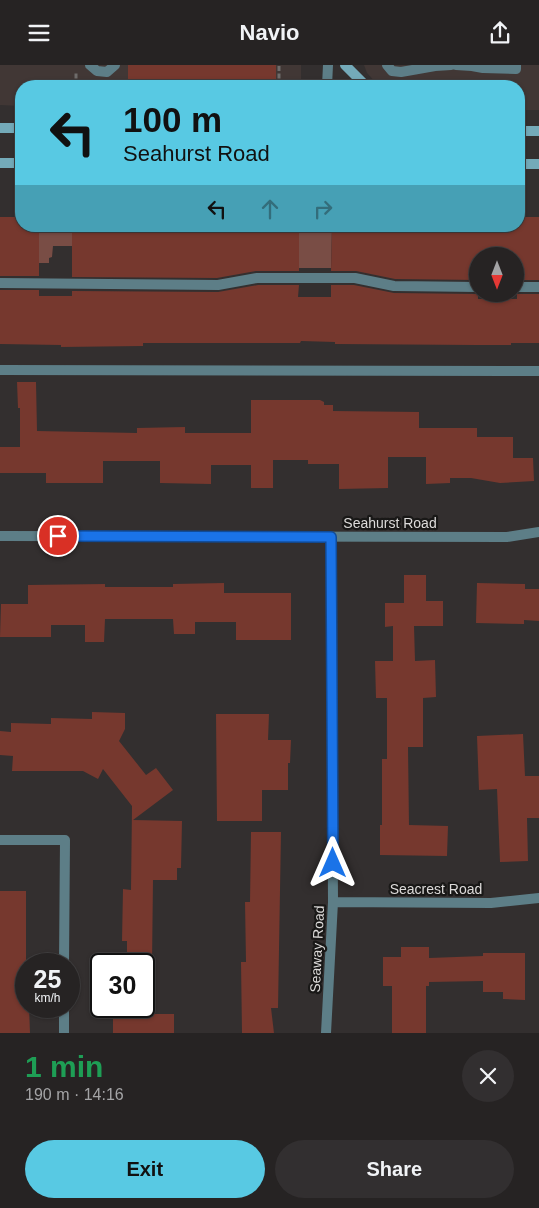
<!DOCTYPE html>
<meta charset="utf-8">
<style>
body{margin:0;font-family:Arial,sans-serif;background:#322f30;color:#f1f3f6;height:100vh;display:flex;flex-direction:column;font-size:19px;white-space:nowrap}
*{box-sizing:border-box;margin:0}
p{font-size:16px;color:#a4a4a6}
.icon{flex:none;width:28px;height:28px;fill:none;stroke:currentColor;stroke-width:2;stroke-linecap:round;stroke-linejoin:round}
.map{position:relative;height:968px;overflow:hidden}
.drawer{display:flex;flex-direction:column;background:#262323;flex:1}
.drawer>*{flex:none}
.top-card{position:absolute;left:15px;top:15px;width:510px;height:152px;border-radius:20px;box-shadow:0 1px 4px #0004,0 0 0 1px #424041;background:#58c9e3;color:#111;overflow:hidden}
.needle{width:32px;rotate:180deg}
.tools{position:absolute;left:469px;top:182px;display:grid;gap:10px}
.tools a{display:grid;place-items:center;width:55px;height:55px;border-radius:50%;background:#262323;box-shadow:0 1px 4px #0004,0 0 0 1px #424041;font-size:25px}
.speed{position:absolute;left:15px;top:888px;display:flex;gap:10px;font-size:25px;font-weight:700;text-align:center}
.speed>*{display:grid;place-content:center;width:65px;height:65px;border-radius:50%;background:#262323;box-shadow:0 1px 4px #0004,0 0 0 1px #424041;line-height:1}
.speed small{font-size:12px;font-weight:400}
.speed .limit{border:2px solid #111;border-radius:8px;background:#fff;color:#111}
.pin{position:absolute;display:grid;place-items:center;width:42px;height:42px;color:#fff;margin:-21px;border:2px solid #fff;border-radius:50%;box-shadow:0 1px 5px #0007}
.me{position:absolute;width:55px;margin:-28px;rotate:0deg;stroke-linejoin:round;filter:drop-shadow(0 0 4px #0008)}
.turn{display:flex;align-items:center;gap:18px;height:105px;padding:0 25px;font-size:22px}
.turn .icon{width:65px;height:65px;stroke-width:2.5}
.turn b{display:block;font-size:35px;line-height:42px}
.lanes{display:flex;align-items:center;height:48px;padding:0 25px;background:#0003;justify-content:center;gap:25px;direction:ltr}
.lanes .off{opacity:.35}
.round{display:grid;place-items:center;flex:none;width:52px;height:52px;border-radius:26px;background:#322f30}
.summary{display:flex;align-items:center;justify-content:space-between;height:85px;padding:0 25px}
h1{font-size:30px;font-weight:600;line-height:38px;color:#1e9e55}
.button{display:flex;gap:10px;margin-top:auto;padding:10px 25px}
.button a{flex:1;height:58px;border-radius:30px;background:#58c9e3;color:#111;font-size:20px;font-weight:600;line-height:58px;text-align:center}
.button a+a{background:#322f30;color:#f1f3f6}
header{display:flex;justify-content:space-between;align-items:center;height:65px;padding:0 25px;background:#262323;font-size:22px;font-weight:600}
.map>svg:first-child{display:block}
.built{fill:#413735}
.green{fill:#794d45}
.building{fill:#76382e}
.lines{fill:none;stroke-linecap:round;stroke-linejoin:round}
.path{stroke:#6f6c6b;stroke-width:3;stroke-dasharray:5 2.5;stroke-linecap:butt}
.lane{stroke:#5d7e87;stroke-width:10}
.street{stroke:#5d7e87;stroke-width:10}
.secondary{stroke:#74aab9;stroke-width:10}
.route-casing{stroke:#114b97;stroke-width:12}
.route{stroke:#1a73e8;stroke-width:9}
.labels{text-anchor:middle;stroke-width:4.5;stroke-linejoin:round;paint-order:stroke}
.street-label{font-size:14px;fill:#dddbda;stroke:#191817}
</style>
<header><svg class="icon" aria-label="menu" viewBox="0 0 24 24"><path d="M4 6h16M4 12h16M4 18h16"/></svg>Navio<svg class="icon" aria-label="share" viewBox="0 0 24 24"><path d="M12 15V3M7 8l5-5 5 5M5 13v7h14v-7"/></svg></header>
<div class="map">
<svg width="539" height="968" viewBox="0 0 539 968">
<rect width="100%" height="100%" fill="#332f2f"/>
<!-- built -->
<path class="built" d="M0,0H301V21H21V41L0,40Z
M364,0H539V45H519V21H379L367,8Z"/>
<!-- green -->
<path class="green" d="M39,161H72V181H53L52,192L49,193V198H39Z
M299,161H332L331,203H299Z"/>
<!-- building -->
<path class="building" d="M128,0H276V19L128,18Z
M0,152H21V161H39V211H0Z
M519,152H539V215H517V198H515V191H478V215L395,214L356,206H331L332,161H519Z
M72,161H299V206H256L217,213L72,212Z
M258,220H299L298,232H331V220H354L394,228L478,229V234H517V229H539V278H511V280H475L335,279V277L301,276L300,278H143V281L61,282V280L0,279V225H39V231H72V226L218,227Z
M17,317H36L37,366L137,368V363L185,362V368H251V335H320L324,337V340H333V346L419,347V363H477V372H513V393H533L534,416L500,418L471,413H450V418L426,419V392H388V423L339,424V399H308V395H273V423H251V400H211V419L160,418V396H103V418H46V408H0V382H20V343H18Z
M404,510H426V536H443V561H414L415,596L435,595L436,632L423,633V682H408L409,760L448,761L447,791L380,790V760H382V694H387V633H376L375,596H393V561L385,562V538H404Z
M224,518V528H291V575H236V557H195V569H174L173,554H105L104,577H85V560H51V572H0L1,539H28V520L105,519V522H173V519Z
M477,518L525,519V524H539V556L524,555V559L476,558Z
M92,647L125,648V664L119,676L146,710L156,703L173,725L133,755L182,756L181,803H177V815H153L152,899H127V876H122L123,824L131,825L132,741L103,704L98,714L83,706H12L13,691L0,690V666L11,667V658L51,659V653L92,654Z
M216,649H269L268,675H291L290,698H288V725H262V756H217Z
M523,669L525,711H539V753H527L528,796L500,797L497,724L479,725L477,671Z
M251,767H281L278,943H271L274,968H242L241,897H246L245,837H250Z
M0,826H26V941H29L30,968H0Z
M401,882H429V893L483,891V888H525V935L503,934V927H483V916L429,917V921H426V968H392V921H383V892H401Z
M113,949H174V968H113Z"/>
<g class="lines">
<!-- path -->
<path class="path" d="M76,21V7
M279,21V0"/>
<!-- lane -->
<path class="lane" d="M90,0L97,6L107,7L115,0
M387,0L392,6L401,7L435,1L451,0
M456,0L472,1L483,3L516,4V0
M0,218L218,220L257,213H355L394,221L478,222
M515,222H539
M0,305L539,306"/>
<!-- street -->
<path class="street" d="M327,21L328,0
M0,471L507,472L539,467
M0,775H65L64,899
M333,837L491,838L539,833
M64,968V941
M326,968L333,837L331,472"/>
<!-- secondary -->
<path class="secondary" d="M345,0L366,21
M0,63H21
M519,66H539
M0,98H21
M519,99H539"/>
</g>
<g class="lines">
<defs>
<path id="route" d="M58,471L331,472L333,798"/>
</defs>
<!-- route casing -->
<use href="#route" class="route-casing"/>
<!-- route -->
<use href="#route" class="route"/>
</g>
<g class="labels">
<!-- street labels -->
<g class="street-label">
<text x="390" y="463">Seahurst Road</text>
<text x="436" y="829">Seacrest Road</text>
<text transform="translate(317 884) rotate(-87)" y="5">Seaway Road</text>
</g>
</g>
</svg>
<div class="tools">
<a><svg class="needle" viewBox="-14 -14 28 28"><path d="M0-13l5 13h-10z" fill="#e53935"/><path d="M0 13l5-13h-10z" fill="#a4a4a6"/></svg></a>
</div>
<div class="speed"><div>25<small>km/h</small></div><div class="limit">30</div></div>
<div class="pin" style="left:58px;top:471px;background:#d93025"><svg class="icon" aria-label="arrive" viewBox="0 0 24 24"><path d="M6 21V4h12l-3 4 3 4H6"/></svg></div>
<svg class="me" style="left:333px;top:798px" viewBox="-20 -20 40 40"><path d="M0-17L14 15 0 8-14 15z" fill="#1a73e8" stroke="#fff" stroke-width="4"/></svg>
<div class="top-card">
<div class="turn"><svg class="icon" aria-label="left" viewBox="0 0 24 24"><path d="M17 20v-9H6M10 6l-5 5 5 5"/></svg><div><b>100 m</b>Seahurst Road</div></div>
<div class="lanes"><svg class="icon" aria-label="left" viewBox="0 0 24 24"><path d="M17 20v-9H6M10 6l-5 5 5 5"/></svg><svg class="icon off" aria-label="ahead" viewBox="0 0 24 24"><path d="M12 20V5M6 11l6-6 6 6"/></svg><svg class="icon off" aria-label="right" viewBox="0 0 24 24"><path d="M7 20v-9h11M14 6l5 5-5 5"/></svg></div>
</div>
</div>
<section class="drawer">
<div class="summary"><div><h1>1 min</h1><p>190 m · 14:16</p></div><a class="round"><svg class="icon" aria-label="close" viewBox="0 0 24 24"><path d="M6 6l12 12M18 6L6 18"/></svg></a></div>
<div class="button"><a>Exit</a><a>Share</a></div>
</section>
